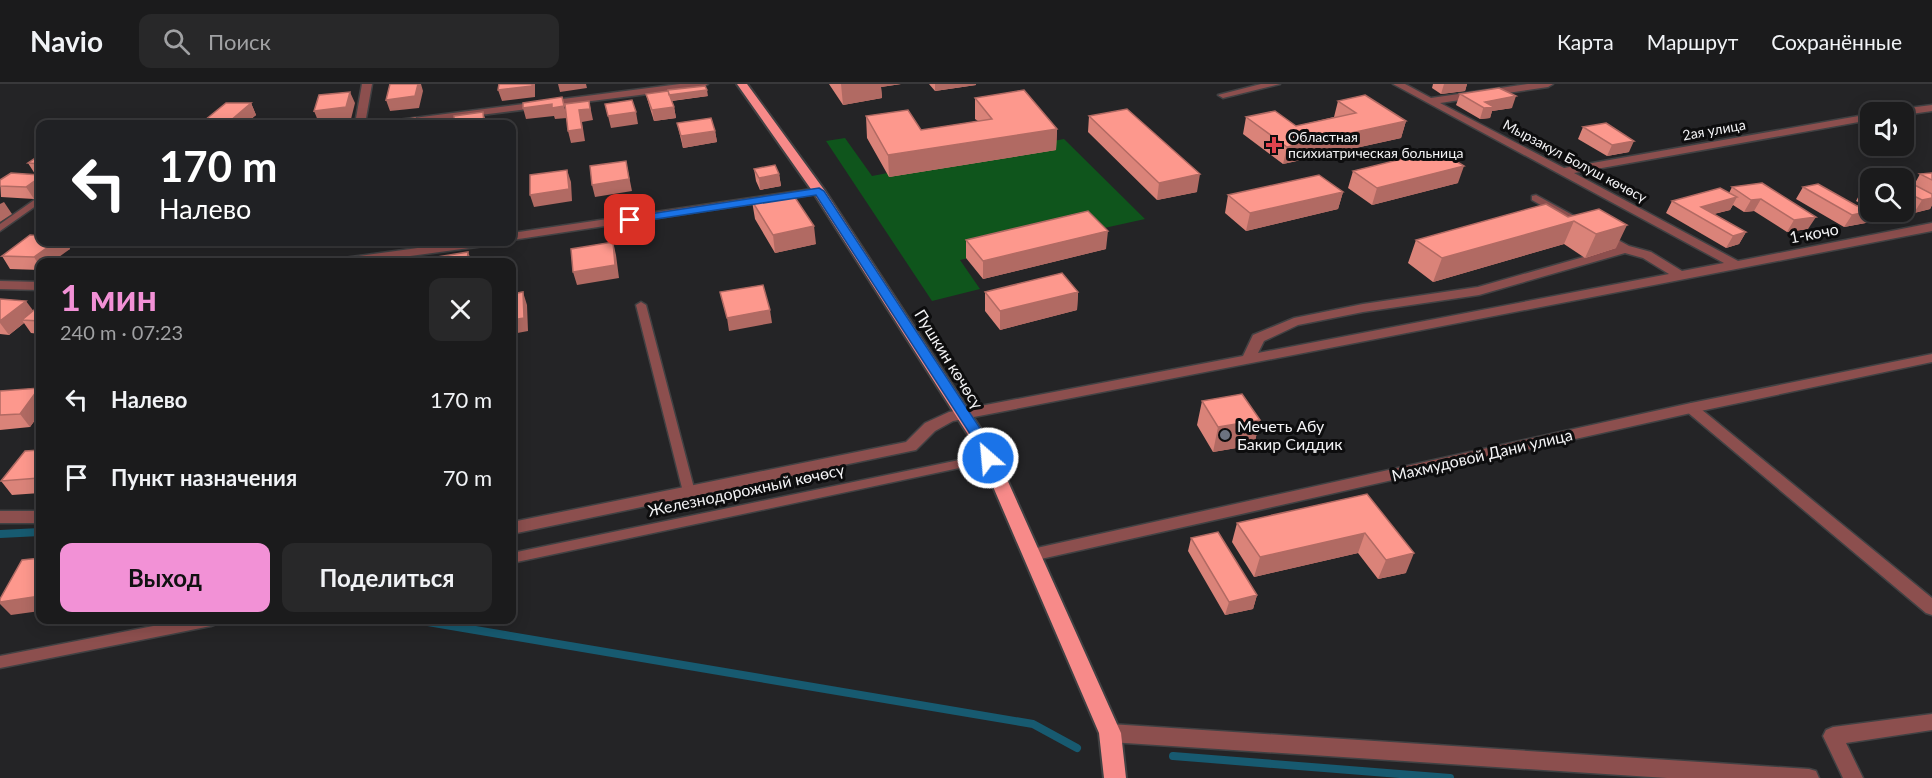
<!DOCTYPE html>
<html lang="ru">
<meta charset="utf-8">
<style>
body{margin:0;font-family:Lato,sans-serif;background:#282829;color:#f1f3f6;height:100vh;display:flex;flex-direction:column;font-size:22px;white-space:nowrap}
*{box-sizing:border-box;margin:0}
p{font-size:20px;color:#a0a1a3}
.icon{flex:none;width:33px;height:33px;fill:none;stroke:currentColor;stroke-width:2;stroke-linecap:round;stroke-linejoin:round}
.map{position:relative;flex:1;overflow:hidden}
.drawer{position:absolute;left:36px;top:174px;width:480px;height:366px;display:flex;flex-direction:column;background:#1b1b1c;border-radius:12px;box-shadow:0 3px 15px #0003,0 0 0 2px #39393b}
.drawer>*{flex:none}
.top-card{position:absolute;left:36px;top:36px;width:480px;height:126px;border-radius:12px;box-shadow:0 3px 15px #0003,0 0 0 2px #39393b;background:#202124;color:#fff;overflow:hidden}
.controls{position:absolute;left:1860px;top:18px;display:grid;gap:12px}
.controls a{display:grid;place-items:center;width:54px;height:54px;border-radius:12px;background:#1b1b1c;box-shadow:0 3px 15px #0003,0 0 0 2px #39393b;font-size:30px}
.pin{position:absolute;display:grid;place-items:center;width:51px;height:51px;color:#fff;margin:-26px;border-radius:12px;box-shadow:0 3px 9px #0006}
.me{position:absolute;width:66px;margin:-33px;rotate:333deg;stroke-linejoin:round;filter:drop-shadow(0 0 4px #0008)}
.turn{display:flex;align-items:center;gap:21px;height:126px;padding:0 24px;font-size:27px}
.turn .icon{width:78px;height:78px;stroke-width:2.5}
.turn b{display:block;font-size:42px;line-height:51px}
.round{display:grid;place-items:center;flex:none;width:63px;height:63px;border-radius:12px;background:#282829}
.overview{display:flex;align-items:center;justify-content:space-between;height:102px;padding:0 24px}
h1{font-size:36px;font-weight:700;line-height:45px;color:#f291d6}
.button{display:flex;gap:12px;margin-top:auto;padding:12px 24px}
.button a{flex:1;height:69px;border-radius:12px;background:#f291d6;color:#111;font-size:24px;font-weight:700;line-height:69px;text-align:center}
.button a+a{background:#282829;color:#f1f3f6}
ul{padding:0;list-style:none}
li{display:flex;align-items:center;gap:18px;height:78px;padding:0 24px}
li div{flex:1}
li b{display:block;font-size:22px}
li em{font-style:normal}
header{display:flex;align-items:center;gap:36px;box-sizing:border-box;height:84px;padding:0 30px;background:#1b1b1c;border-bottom:2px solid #39393b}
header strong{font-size:28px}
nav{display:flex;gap:33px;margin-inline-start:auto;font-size:21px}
.search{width:420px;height:54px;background:#282829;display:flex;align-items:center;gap:15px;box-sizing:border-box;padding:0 21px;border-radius:12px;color:#a0a1a3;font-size:22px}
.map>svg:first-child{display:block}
.green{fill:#0f551c}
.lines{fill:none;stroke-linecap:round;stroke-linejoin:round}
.stream{stroke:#175a70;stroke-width:8}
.service-casing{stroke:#414143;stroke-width:3}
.minor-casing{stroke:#414143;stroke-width:3}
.tertiary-casing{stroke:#414143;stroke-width:3}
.trunk-casing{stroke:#414143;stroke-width:4}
.service{fill:#8c4f4e;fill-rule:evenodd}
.minor{fill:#8c4f4e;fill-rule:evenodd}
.tertiary{fill:#8c4f4e;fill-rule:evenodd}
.trunk{fill:#f78a89;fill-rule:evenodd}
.wall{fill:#da8379}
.shaded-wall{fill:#b16a63}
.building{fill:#fd988d;stroke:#b16a63;stroke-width:1.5}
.route{fill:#1a73e8;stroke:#114b97;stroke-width:1.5}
.health-dot{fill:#e0444e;stroke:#0d0d0e;stroke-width:2}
.worship-dot{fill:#6b7280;stroke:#0d0d0e;stroke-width:2}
.labels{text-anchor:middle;stroke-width:6;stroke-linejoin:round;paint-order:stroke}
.far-street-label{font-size:14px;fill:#f3f3f5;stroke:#0d0d0e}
.far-poi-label{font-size:14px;fill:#f3f3f5;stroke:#0d0d0e;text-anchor:start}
.street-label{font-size:16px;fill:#f3f3f5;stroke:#0d0d0e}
.poi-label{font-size:16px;fill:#f3f3f5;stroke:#0d0d0e;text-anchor:start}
</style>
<header>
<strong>Navio</strong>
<div class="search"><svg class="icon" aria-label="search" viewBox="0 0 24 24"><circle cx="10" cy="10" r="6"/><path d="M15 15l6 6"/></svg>Поиск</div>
<nav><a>Карта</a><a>Маршрут</a><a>Сохранённые</a></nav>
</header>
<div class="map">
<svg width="1932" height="694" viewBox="0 0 1932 694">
<rect width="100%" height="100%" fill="#242426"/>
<!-- green -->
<path class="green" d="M845,54L872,92L1064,55L1145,135L960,176L980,205L932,217L826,57Z"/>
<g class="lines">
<!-- stream -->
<path class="stream" d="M0,450L40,448
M416,536L1033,640L1077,664
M1173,672L1450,694"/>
<defs>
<path id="service" d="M40,112V119L0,147V140Z
M641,218L646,221L695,408L694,411H684L683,408L636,221Z
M988,370L994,374L992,377L512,479V469Z
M184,536H218L216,540L211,542L0,584V572Z"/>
<path id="minor" d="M362,0H372L365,40H355Z
M680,0H708L703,3L410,40H385L390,37Z
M1261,0H1280L1223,14L1218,11Z
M1393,0H1405L1431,14L1528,0H1553L1548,3L1440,19L1564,84L1870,30V36L1574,89L1738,177L1932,139V147L953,337L935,347L916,366L911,367L512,450V438L906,358L925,339L949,328L1243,272L1253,251L1294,234L1363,220L1478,203L1615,164L1532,116V112L1536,111L1629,162L1651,168L1682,187L1724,179ZM1625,169L1643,174L1669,190L1258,269L1264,257L1298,241L1363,228L1479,211Z
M1932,21V27L1904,31V28H1895L1900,25Z
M819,104L823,105V109L512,156V149Z
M462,158H490L484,162L366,178H338L344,174Z
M0,197L40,198V206L0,205Z
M1691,319L1696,321L1932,514V531L1926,529L1686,327L1684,324Z
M0,427H40V439H0Z
M1932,630V646L1846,659L1863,694H1843L1823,652L1826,646L1833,643Z
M1110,640L1809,685L1816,687L1819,694H1667L1110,658L1103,655L1100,649L1103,643Z"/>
<path id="tertiary" d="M1932,270V278L1691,329L1032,477L1026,476L1024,471L1026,466L1032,465L1691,319Z"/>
<path id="trunk" d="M737,0H747L825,107L992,362L1121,649L1126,694H1104L1099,649L976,363L813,108Z"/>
</defs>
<!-- service casing -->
<use href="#service" class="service-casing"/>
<!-- minor casing -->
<use href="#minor" class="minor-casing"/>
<!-- tertiary casing -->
<use href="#tertiary" class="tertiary-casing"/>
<!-- trunk casing -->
<use href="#trunk" class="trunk-casing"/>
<!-- service -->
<use href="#service" class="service"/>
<!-- minor -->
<use href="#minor" class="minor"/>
<!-- tertiary -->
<use href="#tertiary" class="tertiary"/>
<!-- trunk -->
<use href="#trunk" class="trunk"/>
</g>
<!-- wall -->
<path class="wall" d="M829,0H901L881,3L882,14L843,21Z
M929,0H976V1L935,7Z
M1433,0H1467L1465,7L1441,10L1432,4Z
M646,10L708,12L672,17L674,23L676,34L654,37L649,21Z
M1460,10L1512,24L1492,27L1490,34L1480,35L1456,21Z
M975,14L1057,45L1056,66L889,93L867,54L866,32L921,46L978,37L975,35Z
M1338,17L1406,37L1401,54L1283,80L1243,50L1246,33L1296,42L1334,33Z
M251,19L256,31L245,40H193L206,38L205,36Z
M1089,32L1197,108L1157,116L1088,48Z
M677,39L715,47L717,58L683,64Z
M1583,43L1629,68L1607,72L1578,55Z
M40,71V110L34,115L1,113L0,96L35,90L28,79Z
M754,85L779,90L781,102L760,106L756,97Z
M1353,87L1458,99L1372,121L1348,104Z
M1932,89V121L1930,125L1914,129L1904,124V125V98L1914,101L1920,90Z
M1762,99L1808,145L1787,148L1754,127L1744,128L1733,121L1730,126L1714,130L1746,148L1739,160L1726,164L1666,129L1672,117L1729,109L1732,103Z
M1803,103L1857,122L1864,121L1856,117L1863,104L1870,103V128L1898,133L1844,143L1796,115Z
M1343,108L1338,125L1246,147L1225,129L1228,111Z
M752,117L816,160L775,169L755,135Z
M1599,125L1616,164L1585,174L1564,160L1433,198L1408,179L1416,156L1568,133Z
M966,156L1106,165L983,195L966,174Z
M40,158H65L70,165L40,178V186L10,185L2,172Z
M89,158H174L167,164L136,163L133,158L128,162L92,161Z
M985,208H1078L1077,226L1000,246L985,227Z
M0,215L33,227L40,221V250L31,249L24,239L9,251L0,250Z
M39,304L40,305V329L30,343L0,346V307Z
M1202,317L1260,336L1254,361L1213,368L1197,341Z
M40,366V409L12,411L1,397Z
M1367,410L1406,489L1378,495L1358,469L1254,493L1232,458L1237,439Z
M1191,454L1257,511L1253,525L1225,531L1188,467Z"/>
<!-- shaded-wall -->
<path class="shaded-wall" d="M418,0H421L423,7L419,24L390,27L386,16Z
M532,0H535V13L502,17L498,6Z
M558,0H586L587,4L560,8Z
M841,0H901L881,3L882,14L843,21Z
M935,0H976V1L935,7Z
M1444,0H1467L1465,7L1441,10Z
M707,6L708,12L670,17L669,11Z
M350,8L355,19L351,35L319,39L314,27Z
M1516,12L1512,24L1492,27L1490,34L1480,35L1485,18Z
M562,13L567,34L555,35L554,32L526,35L523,24Z
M589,17L593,36L582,38L585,57L571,59L568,47L579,26Z
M251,19L256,31L245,40H232L230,37Z
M674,23L676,34L654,37L652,26Z
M483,28L487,40H480Z
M636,28L638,40L611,44L608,32Z
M1406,37L1401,54L1283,80L1287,63Z
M1057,45L1056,66L889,93L888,71Z
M715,47L717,58L683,64L681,52Z
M1634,57L1629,68L1607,72L1612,61Z
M626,77L632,107L595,113L592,101Z
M1464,82L1458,99L1372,121L1377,104Z
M567,86L571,98L572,117L534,123L530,111Z
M779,90L781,102L760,106L759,94Z
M1200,90L1197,108L1157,116L1159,99Z
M40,93V110L34,115L26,103Z
M1343,108L1338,125L1246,147L1250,129Z
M1737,113L1730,126L1701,133V123Z
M1932,114V121L1930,125L1914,129L1922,116Z
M1761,115L1754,127L1744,128L1751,116Z
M4,118L12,130L0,138V120Z
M1870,127L1902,128L1898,133L1844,143L1852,131Z
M1816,133L1808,145L1787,148L1794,136Z
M1574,137L1564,160L1433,198L1442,174Z
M1627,141L1616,164L1585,174L1596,150Z
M814,142L816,160L775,169L773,151Z
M1108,147L1106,165L983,195V177Z
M1746,148L1739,160L1726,164L1733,152Z
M55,158H65L70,165L52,178H40V183L34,173Z
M125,158H133L128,162Z
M163,158H174L167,164Z
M613,158L616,171L619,194L577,201L573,188Z
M468,168L472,178H467Z
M523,208L527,221L528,247L512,250V236Z
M1078,208L1077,226L1000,246V227Z
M26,217L35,229L22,236L24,239L9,251L0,239V237Z
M770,226L772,239L729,247L727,234Z
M39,304L40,305V329L30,343L20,330Z
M1260,336L1254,361L1213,368L1218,343Z
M1365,449L1358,469L1254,493L1260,473Z
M1414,469L1406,489L1378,495L1386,476Z
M1257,511L1253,525L1225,531L1229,518Z
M40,512V527L11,531L0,520V518Z"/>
<!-- building -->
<path class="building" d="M390,0H418L415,12L386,16Z
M499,0H532V2L498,6Z
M705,2L707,6L669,11L668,6Z
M1499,4L1516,12L1485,18L1494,23L1484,24L1460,10Z
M1024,6L1057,45L888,71L866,32L908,26L921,46L992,35L975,14Z
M668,7L674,23L652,26L646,10Z
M350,8L346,23L314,27L319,11Z
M1365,11L1406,37L1287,63L1246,33L1275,27L1296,42L1356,29L1338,17Z
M562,13L564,22L552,24V20L523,24V19Z
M632,16L636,28L608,32L605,20Z
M589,17L590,25L579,26L582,45L568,47L565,20Z
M226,19H251L230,37L205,36Z
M1127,25L1200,90L1159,99L1089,32Z
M483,28L484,40H454V32Z
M415,34L414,40H384L385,39Z
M711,34L715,47L681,52L677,39Z
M195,38H228L226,40H193Z
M1606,39L1634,57L1612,61L1583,43Z
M1438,66L1464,82L1377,104L1353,87Z
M40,71V80L28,79Z
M626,77L629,95L592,101L590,82Z
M775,81L779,90L759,94L754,85Z
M567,86L569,105L530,111V91Z
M11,89L40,91V93L26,103L0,102V96Z
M1932,89V96L1920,90Z
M1319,91L1343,108L1250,129L1228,111Z
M1907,97L1932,110V114L1922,116L1904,107V98Z
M1762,99L1816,133L1794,136L1761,115L1751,116L1732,103Z
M1818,100L1857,122L1870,120V127L1852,131L1803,103Z
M1870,103V108L1863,104Z
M1720,104L1737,113L1701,123L1746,148L1733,152L1672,117Z
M792,109L814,142L773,151L752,117Z
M1546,120L1568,133L1599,125L1627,141L1596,150L1574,137L1442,174L1416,156Z
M1088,127L1108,147L983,177L966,156Z
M30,151L40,152V158H55L34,173L2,172Z
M613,158L615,181L573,188L571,165Z
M468,168L467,178H425V175Z
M1062,189L1078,208L1000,227L985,208Z
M763,201L770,226L727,234L720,208Z
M523,208L524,234L512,236V210Z
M0,215L26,217L0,237Z
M40,221V237L22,236Z
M39,304L20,330L0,331V307Z
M1242,310L1260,336L1218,343L1202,317Z
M40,366V392L39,394L1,397L25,367Z
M1367,410L1414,469L1386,476L1365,449L1260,473L1237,439Z
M1218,448L1257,511L1229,518L1191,454Z
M40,474V512L0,518V515L22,476Z"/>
<!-- route -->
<path class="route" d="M819,104L824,107L989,358L995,374L993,378H983L978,362L816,111L630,139L624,136L630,133Z"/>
<!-- markers -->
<path class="health-dot" d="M1271 52h6v6h6v6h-6v6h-6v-6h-6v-6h6z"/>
<circle class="worship-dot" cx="1225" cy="351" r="6"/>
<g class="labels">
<!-- far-street labels -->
<g class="far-street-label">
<text transform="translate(1714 46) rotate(-10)" y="5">2ая улица</text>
<text transform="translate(1575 77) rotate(28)" y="5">Мырзакул Болуш көчөсү</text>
</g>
<!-- far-poi labels -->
<g class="far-poi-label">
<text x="1288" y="58">Областная<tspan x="1288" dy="16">психиатрическая больница</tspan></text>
</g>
<!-- street labels -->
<g class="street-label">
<text transform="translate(1814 149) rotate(-11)" y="6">1-кочо</text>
<text transform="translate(949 275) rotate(58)" y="6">Пушкин көчөсү</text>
<text transform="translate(1482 371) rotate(-13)" y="6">Махмудовой Дани улица</text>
<text transform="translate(746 406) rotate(-12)" y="6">Железнодорожный көчөсү</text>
</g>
<!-- poi labels -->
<g class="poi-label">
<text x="1237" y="348">Мечеть Абу<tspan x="1237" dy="18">Бакир Сиддик</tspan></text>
</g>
</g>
</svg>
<div class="controls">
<a><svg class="icon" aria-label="sound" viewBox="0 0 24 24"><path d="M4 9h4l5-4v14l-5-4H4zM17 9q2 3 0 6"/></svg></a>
<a><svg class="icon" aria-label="search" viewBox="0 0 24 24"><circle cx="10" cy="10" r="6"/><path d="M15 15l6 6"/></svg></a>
</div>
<div class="pin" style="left:630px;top:136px;background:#d93025"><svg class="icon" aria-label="arrive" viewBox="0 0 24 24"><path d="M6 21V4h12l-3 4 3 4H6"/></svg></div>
<svg class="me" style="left:988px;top:374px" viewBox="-20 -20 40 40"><circle r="17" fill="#1a73e8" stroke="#fff" stroke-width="3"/><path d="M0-11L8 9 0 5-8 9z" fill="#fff"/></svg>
<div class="top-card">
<div class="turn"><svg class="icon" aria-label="left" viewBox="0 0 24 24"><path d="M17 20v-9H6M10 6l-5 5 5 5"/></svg><div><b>170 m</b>Налево</div></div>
</div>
<section class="drawer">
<div class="overview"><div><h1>1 мин</h1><p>240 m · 07:23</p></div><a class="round"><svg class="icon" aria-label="close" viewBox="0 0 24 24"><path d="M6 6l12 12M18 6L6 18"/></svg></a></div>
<ul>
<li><svg class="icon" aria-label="left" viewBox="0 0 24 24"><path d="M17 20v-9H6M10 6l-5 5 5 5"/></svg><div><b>Налево</b></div><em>170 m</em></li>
<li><svg class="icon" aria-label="arrive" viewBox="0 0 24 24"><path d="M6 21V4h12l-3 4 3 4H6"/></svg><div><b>Пункт назначения</b></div><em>70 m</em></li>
</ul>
<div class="button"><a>Выход</a><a>Поделиться</a></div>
</section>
</div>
